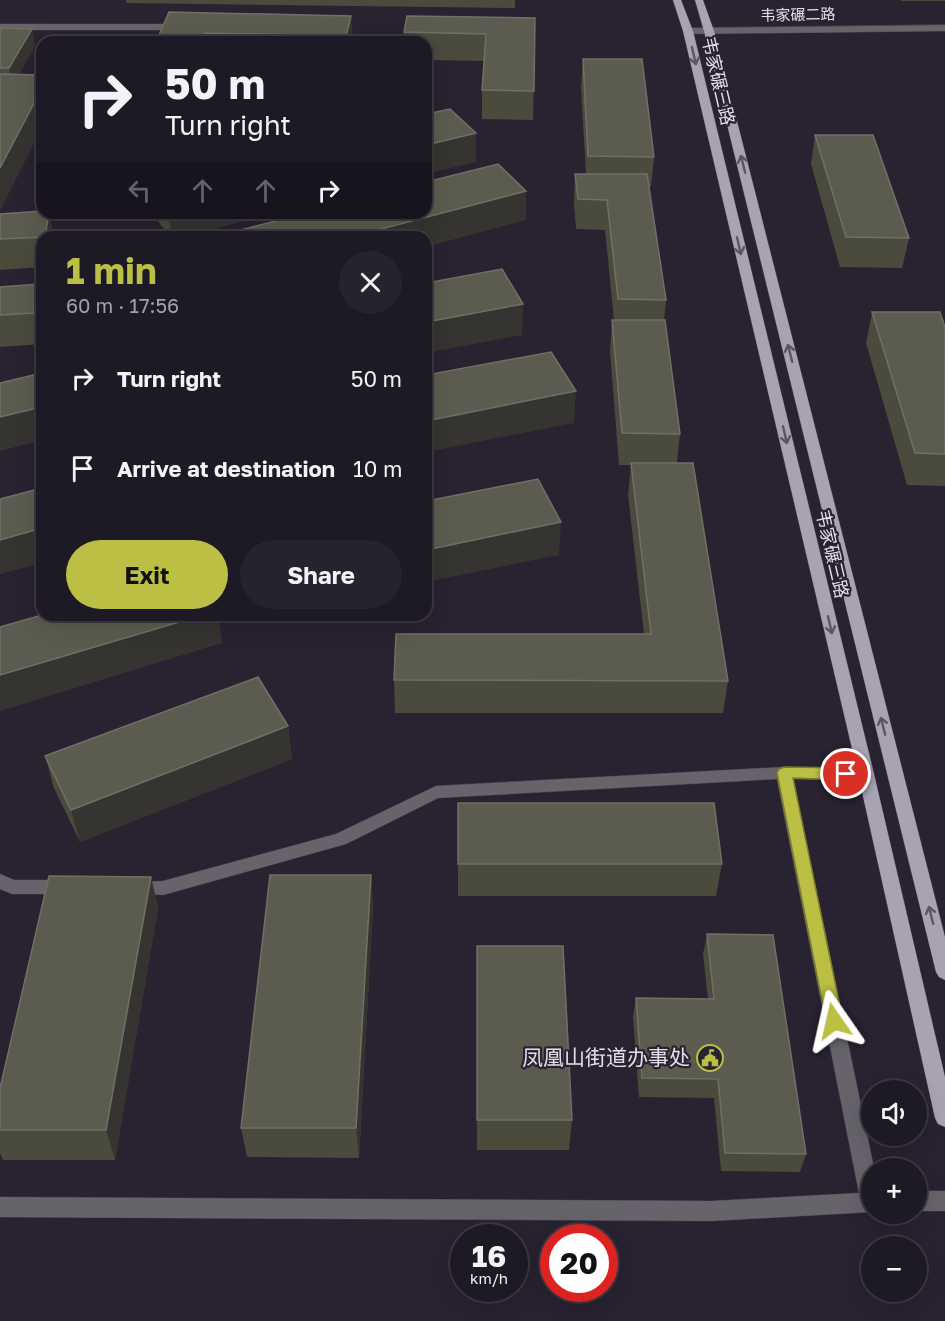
<!DOCTYPE html>
<meta charset="utf-8">
<style>
body{margin:0;font-family:"Golos Text","Noto Sans SC",sans-serif;background:#26232d;color:#f1f3f6;height:100vh;display:flex;flex-direction:column;font-size:22px;white-space:nowrap}
*{box-sizing:border-box;margin:0}
p{font-size:20px;color:#a1a1a7}
.icon{flex:none;width:33px;height:33px;fill:none;stroke:currentColor;stroke-width:2;stroke-linecap:round;stroke-linejoin:round}
.map{position:relative;flex:1;overflow:hidden}
.sheet{position:absolute;left:36px;top:231px;width:396px;height:390px;display:flex;flex-direction:column;background:#1e1a25;border-radius:18px;box-shadow:0 6px 24px #0002,0 0 0 2px #3c3842}
.sheet>*{flex:none}
.top-card{position:absolute;left:36px;top:36px;width:396px;height:183px;border-radius:18px;box-shadow:0 6px 24px #0002,0 0 0 2px #3c3842;background:#1e1a25;color:#f1f3f6;overflow:hidden}
.buttons{position:absolute;left:861px;top:1080px;display:grid;gap:12px}
.buttons a{display:grid;place-items:center;width:66px;height:66px;border-radius:50%;background:#1e1a25;box-shadow:0 6px 24px #0002,0 0 0 2px #3c3842;font-size:30px}
.speed{position:absolute;left:450px;top:1224px;display:flex;gap:12px;font-size:30px;font-weight:700;text-align:center}
.speed>*{display:grid;place-content:center;width:78px;height:78px;border-radius:50%;background:#1e1a25;box-shadow:0 6px 24px #0002,0 0 0 2px #3c3842;line-height:1}
.speed small{font-size:15px;font-weight:400}
.speed .limit{border:9px solid #d22;background:#fff;color:#111}
.pin{position:absolute;display:grid;place-items:center;width:51px;height:51px;color:#fff;margin:-26px;border:3px solid #fff;border-radius:50%;box-shadow:0 2px 6px #0007}
.me{position:absolute;width:66px;margin:-33px;rotate:349deg;stroke-linejoin:round;filter:drop-shadow(0 0 4px #0008)}
.turn{display:flex;align-items:center;gap:21px;height:126px;padding:0 30px;font-size:27px}
.turn .icon{width:78px;height:78px;stroke-width:2.5}
.turn b{display:block;font-size:42px;line-height:51px}
.lanes{display:flex;align-items:center;height:57px;padding:0 30px;background:#0003;justify-content:center;gap:30px;direction:ltr}
.lanes .off{opacity:.35}
.round{display:grid;place-items:center;flex:none;width:63px;height:63px;border-radius:32px;background:#26232d}
.head{display:flex;align-items:center;justify-content:space-between;height:102px;padding:0 30px}
h1{font-size:36px;font-weight:700;line-height:45px;color:#bbc044}
.cta{display:flex;gap:12px;margin-top:auto;padding:12px 30px}
.cta a{flex:1;height:69px;border-radius:36px;background:#bbc044;color:#111;font-size:24px;font-weight:700;line-height:69px;text-align:center}
.cta a+a{background:#26232d;color:#f1f3f6}
ul{padding:0;list-style:none}
li{display:flex;align-items:center;gap:18px;height:90px;padding:0 30px}
li div{flex:1}
li b{display:block;font-size:22px}
li em{font-style:normal}
.map>svg:first-child{display:block}
.lines{fill:none;stroke-linecap:round;stroke-linejoin:round}
.minor-casing{stroke:#46404e;stroke-width:1}
.major-casing{stroke:#46404e;stroke-width:1}
.minor{fill:#66636b;fill-rule:evenodd}
.major{fill:#a8a2b2;fill-rule:evenodd}
.wall{fill:#4a4b3c}
.shaded-wall{fill:#363430}
.building{fill:#5b5b4f;stroke:#707067;stroke-width:1.5}
.oneway{stroke:#5b5565}
.route{fill:#bbc044;stroke:#7a7d2c;stroke-width:1.5}
.labels{text-anchor:middle;stroke-width:4.5;stroke-linejoin:round;paint-order:stroke}
.far-street-label{font-size:15px;fill:#e2dfe9;stroke:#282231}
.street-label{font-size:18px;fill:#e2dfe9;stroke:#282231}
.near-poi-label{font-size:21px;fill:#e2dfe9;stroke:#282231;text-anchor:end}
</style>
<div class="map">
<svg width="945" height="1321" viewBox="0 0 945 1321">
<rect width="100%" height="100%" fill="#282231"/>
<g class="lines">
<defs>
<path id="minor" d="M0,24H183L188,27L183,30H0Z
M945,25V31L688,34L683,31L688,28Z
M784,767L866,768L872,770L874,774L872,778L866,780L793,779L874,1168H872V1212L711,1221L0,1217V1197L711,1201L859,1193L777,779L438,798L346,844L163,895L128,893L125,888L128,883L163,881L336,834L436,786Z
M0,874L14,880H65L71,882L74,887L71,892L65,894H12L0,889Z
M916,1191H945V1211H916Z"/>
<path id="major" d="M673,0H681L693,31L874,774L945,1077V1127L938,1124L935,1118L858,774L683,31Z
M695,0H703L714,31L945,937V980L939,977L936,972L704,31Z"/>
</defs>
<!-- minor casing -->
<use href="#minor" class="minor-casing"/>
<!-- major casing -->
<use href="#major" class="major-casing"/>
<!-- minor -->
<use href="#minor" class="minor"/>
<!-- major -->
<use href="#major" class="major"/>
</g>
<!-- wall -->
<path class="wall" d="M126,0H515V8L126,3Z
M901,0H945V1H901Z
M169,12L351,16L353,42H156Z
M535,18L533,120L482,119V90L484,61L426,60V42H404V32Z
M0,28L32,29L35,46L19,74L42,75V127L0,210Z
M583,59L654,157L651,187H649L666,300L664,320L680,434L677,463L728,681L723,713H395L394,680L644,634L628,495L631,465H619L610,351L612,320H614L605,230L576,229L574,203L575,174H586L581,87Z
M815,135L909,238L902,268L840,267L811,164Z
M49,213L54,237H42V267L0,270V214Z
M152,213H275L181,237H170Z
M39,284L41,344L0,347V287Z
M872,312L945,327V486L907,485L866,343Z
M288,726L292,759L80,842L54,788L45,756Z
M458,864H722L716,896H458Z
M371,875L373,907L359,1158L247,1157L241,1128Z
M151,877L158,908L115,1160H3L0,1153V1088Z
M707,934L806,1154L800,1172L721,1171L714,1098L639,1097L633,1017L636,998L708,999L703,954Z
M477,946L572,1120L569,1150H477Z"/>
<!-- shaded-wall -->
<path class="shaded-wall" d="M351,16L353,42H346V36Z
M32,29L35,46L12,86L9,68Z
M204,33L205,42H200Z
M42,88V127L0,210V168Z
M476,133V162L426,174V145Z
M526,191V220L426,247V237H351Z
M49,213L54,237H45Z
M168,213H275L181,237H172Z
M39,284L42,300L41,344L34,313Z
M523,304L522,335L426,353V322Z
M576,391L574,423L426,452V421Z
M42,407V440L0,451V417Z
M561,522L559,555L426,582V550Z
M42,528V563L0,574V540Z
M203,615H218L222,643L0,711V675Z
M288,726L292,759L80,842L71,810Z
M371,875L373,907L359,1158L356,1128Z
M151,877L158,908L115,1160L106,1130Z"/>
<!-- building -->
<path class="building" d="M169,12L351,16L346,36L204,33L200,42H156Z
M407,16L535,18L534,91L482,90L486,34L404,32Z
M0,28L32,29L9,68H0Z
M583,59H642L654,157L588,156Z
M0,74L42,75V88L0,168Z
M450,109L476,133L426,145V114Z
M815,135H873L909,238L846,237Z
M498,164L526,191L351,237H213L307,213H426V182Z
M575,174H647L666,300L618,299L607,200L578,199Z
M42,211V213H49L45,237L0,239V214Z
M502,269L523,304L426,322V283Z
M39,284L34,313L0,315V287Z
M872,312H940L945,327V454L915,453Z
M612,320H665L680,434L622,433Z
M551,352L576,391L426,421V375Z
M42,373V407L0,417V383Z
M631,463H693L728,681L394,680L396,634H651Z
M538,479L561,522L426,550V501Z
M42,488V528L0,540V499Z
M42,615H203L0,675V627Z
M258,677L288,726L71,810L45,756Z
M458,803H714L722,864H458Z
M270,875H371L356,1128H241Z
M49,876L151,877L106,1130H0V1088Z
M707,934L773,935L806,1154L725,1153L718,1079L642,1078L636,998L714,999Z
M477,946H563L572,1120H477Z"/>
<!-- one-way arrows -->
<defs><path id="oneway-shaft" d="M-6 0H5M1.5-3L5.5 0L1.5 3" fill="none" stroke-width="1.6" stroke-linecap="round" stroke-linejoin="round" transform="scale(1.5)"/></defs>
<g class="oneway">
<use href="#oneway-shaft" transform="translate(694 56) rotate(77)"/>
<use href="#oneway-shaft" transform="translate(743 164) rotate(-104)"/>
<use href="#oneway-shaft" transform="translate(739 246) rotate(77)"/>
<use href="#oneway-shaft" transform="translate(790 353) rotate(-104)"/>
<use href="#oneway-shaft" transform="translate(785 435) rotate(77)"/>
<use href="#oneway-shaft" transform="translate(830 625) rotate(77)"/>
<use href="#oneway-shaft" transform="translate(883 726) rotate(-104)"/>
<use href="#oneway-shaft" transform="translate(931 915) rotate(-104)"/>
</g>
<!-- route -->
<path class="route" d="M784,767L846,768L851,770L853,774L851,778L846,780L793,778L843,1021L840,1026L834,1029L829,1026L826,1021L777,773L779,769Z"/>
<!-- icons -->
<defs>
<symbol id="civic-ring" viewBox="-11 -11 22 22"><circle r="9.5" fill="#282231" stroke="#bbc044" stroke-width="1.5"/><path d="M-.6-6.5H3V-4.5H.6V-3L4-1V1h2V6H-6V1h2V-1L-.6-3ZM-1.2 2.5V6h2.4V2.5Z" fill="#bbc044"/></symbol>
</defs>
<g fill-rule="evenodd">
<use href="#civic-ring" x="695" y="1043" width="30" height="30"/>
</g>
<g class="labels">
<!-- far-street labels -->
<g class="far-street-label">
<text transform="translate(798 15) rotate(-1)" y="5">韦家碾二路</text>
</g>
<!-- street labels -->
<g class="street-label">
<text transform="translate(718 81) rotate(77)" y="6">韦家碾三路</text>
<text transform="translate(832 554) rotate(77)" y="6">韦家碾三路</text>
</g>
<!-- near-poi labels -->
<g class="near-poi-label">
<text x="690" y="1065">凤凰山街道办事处</text>
</g>
</g>
</svg>
<div class="buttons">
<a><svg class="icon" aria-label="sound" viewBox="0 0 24 24"><path d="M4 9h4l5-4v14l-5-4H4zM17 9q2 3 0 6"/></svg></a>
<a>+</a>
<a>−</a>
</div>
<div class="speed"><div>16<small>km/h</small></div><div class="limit">20</div></div>
<div class="pin" style="left:846px;top:774px;background:#d93025"><svg class="icon" aria-label="arrive" viewBox="0 0 24 24"><path d="M6 21V4h12l-3 4 3 4H6"/></svg></div>
<svg class="me" style="left:834px;top:1021px" viewBox="-20 -20 40 40"><path d="M0-17L14 15 0 8-14 15z" fill="#bbc044" stroke="#fff" stroke-width="4"/></svg>
<div class="top-card">
<div class="turn"><svg class="icon" aria-label="right" viewBox="0 0 24 24"><path d="M7 20v-9h11M14 6l5 5-5 5"/></svg><div><b>50 m</b>Turn right</div></div>
<div class="lanes"><svg class="icon off" aria-label="left" viewBox="0 0 24 24"><path d="M17 20v-9H6M10 6l-5 5 5 5"/></svg><svg class="icon off" aria-label="ahead" viewBox="0 0 24 24"><path d="M12 20V5M6 11l6-6 6 6"/></svg><svg class="icon off" aria-label="ahead" viewBox="0 0 24 24"><path d="M12 20V5M6 11l6-6 6 6"/></svg><svg class="icon" aria-label="right" viewBox="0 0 24 24"><path d="M7 20v-9h11M14 6l5 5-5 5"/></svg></div>
</div>
<section class="sheet">
<div class="head"><div><h1>1 min</h1><p>60 m · 17:56</p></div><a class="round"><svg class="icon" aria-label="close" viewBox="0 0 24 24"><path d="M6 6l12 12M18 6L6 18"/></svg></a></div>
<ul>
<li><svg class="icon" aria-label="right" viewBox="0 0 24 24"><path d="M7 20v-9h11M14 6l5 5-5 5"/></svg><div><b>Turn right</b></div><em>50 m</em></li>
<li><svg class="icon" aria-label="arrive" viewBox="0 0 24 24"><path d="M6 21V4h12l-3 4 3 4H6"/></svg><div><b>Arrive at destination</b></div><em>10 m</em></li>
</ul>
<div class="cta"><a>Exit</a><a>Share</a></div>
</section>
</div>
